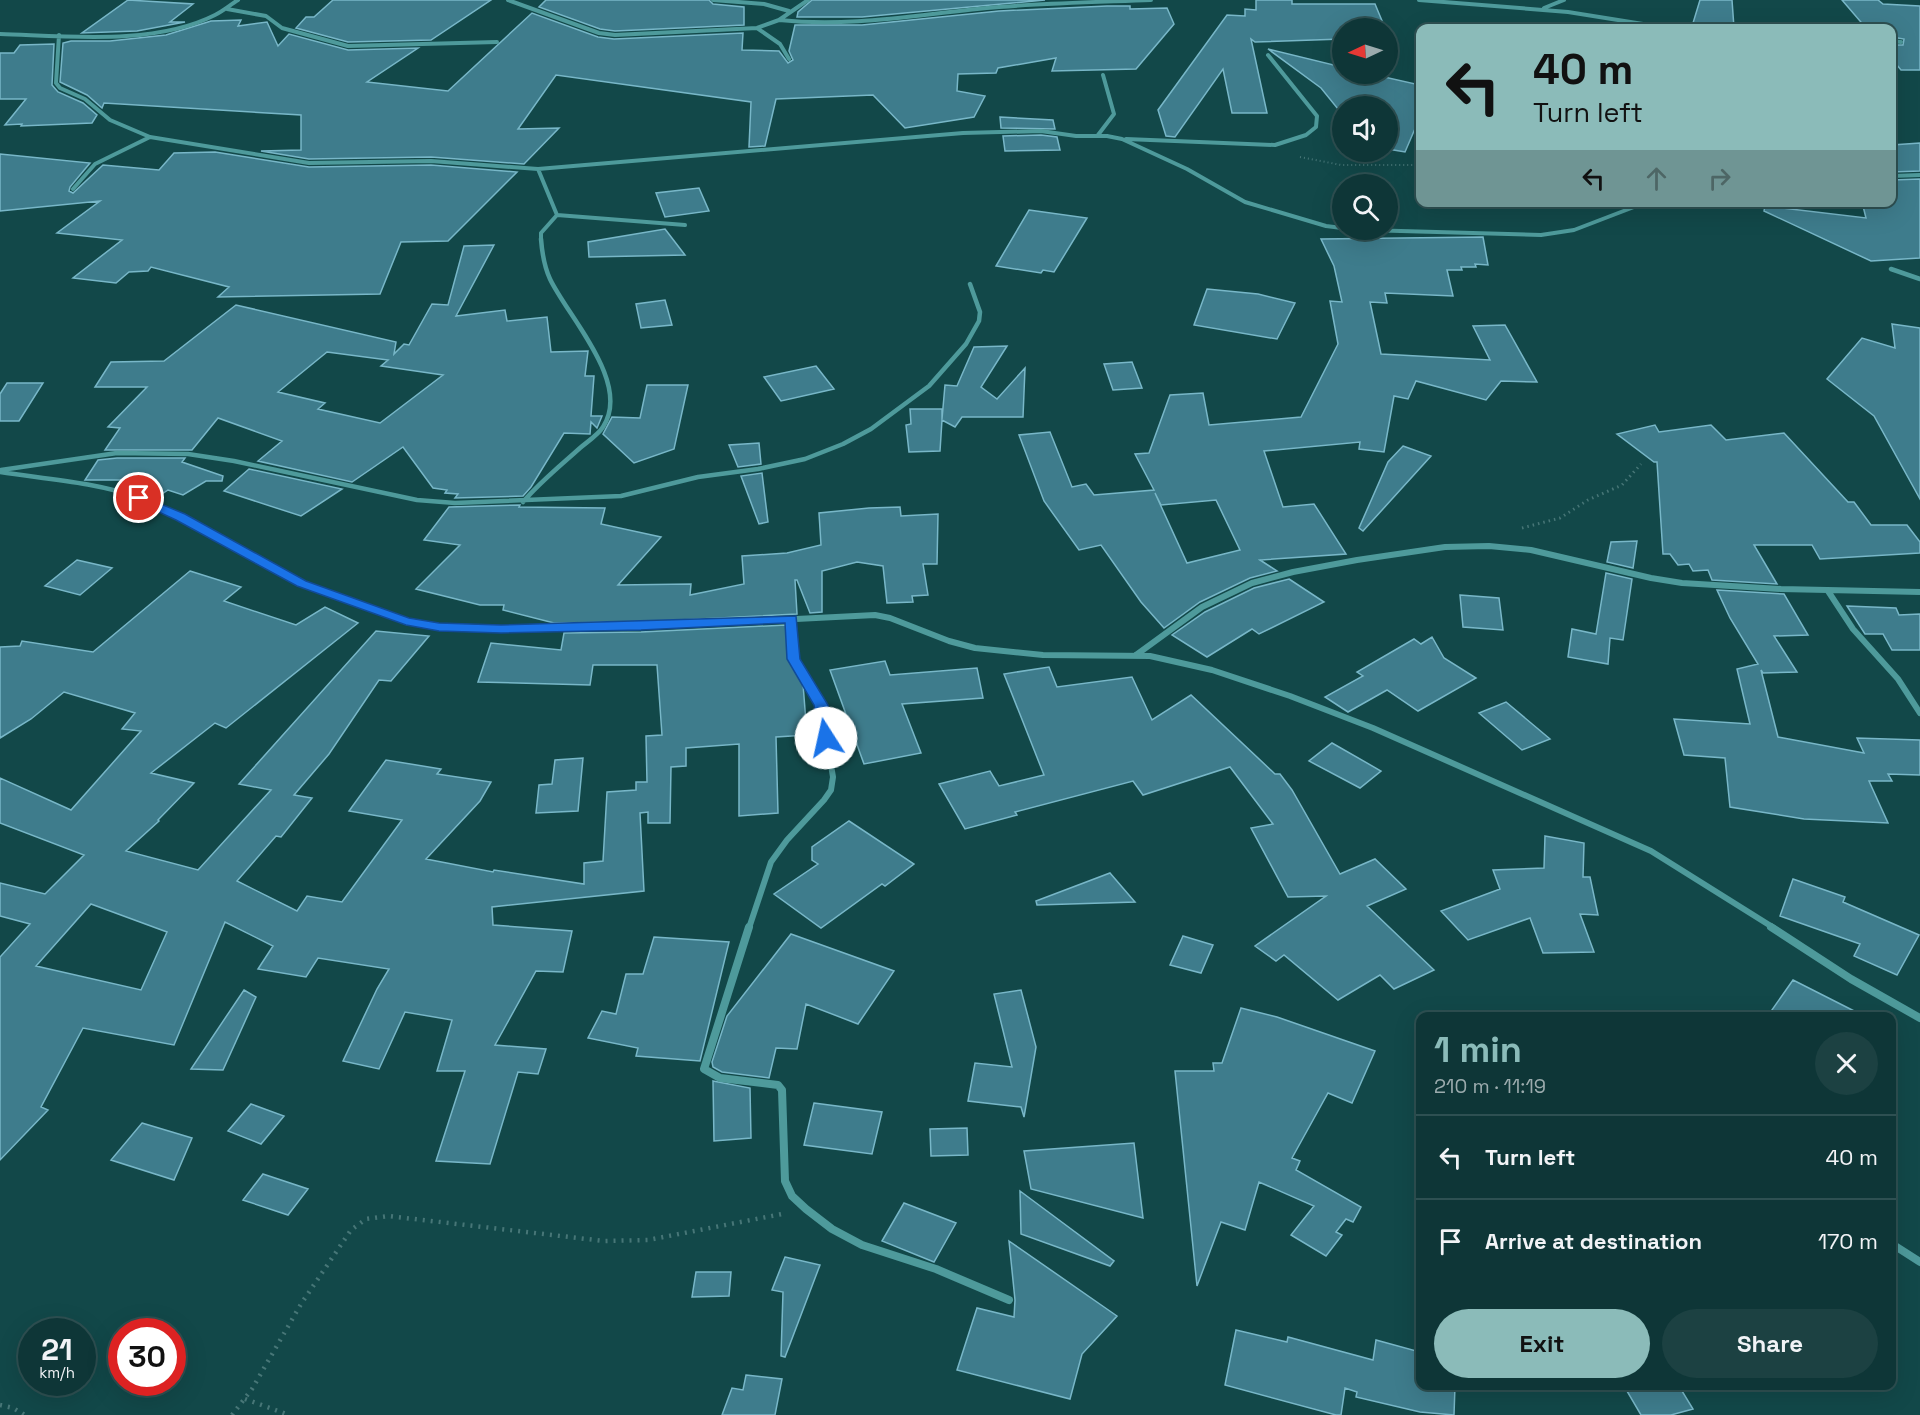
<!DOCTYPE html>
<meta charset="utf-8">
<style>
body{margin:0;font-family:"Space Grotesk",sans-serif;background:#1c4142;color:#f1f3f6;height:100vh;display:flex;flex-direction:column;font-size:22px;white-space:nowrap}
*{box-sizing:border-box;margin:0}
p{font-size:20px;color:#9babad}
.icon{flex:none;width:33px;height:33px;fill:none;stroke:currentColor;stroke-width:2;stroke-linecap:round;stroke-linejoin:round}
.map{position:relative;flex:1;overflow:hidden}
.sheet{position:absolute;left:1416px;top:1012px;width:480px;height:378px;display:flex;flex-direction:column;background:#0e3637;border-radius:12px;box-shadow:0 6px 24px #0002,0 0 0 2px #2e5052}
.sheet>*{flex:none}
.hud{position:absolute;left:1416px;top:24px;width:480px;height:183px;border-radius:12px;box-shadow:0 6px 24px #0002,0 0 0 2px #2e5052;background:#8bbbb9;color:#111;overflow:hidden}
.needle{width:39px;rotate:266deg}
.controls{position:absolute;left:1332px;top:18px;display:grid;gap:12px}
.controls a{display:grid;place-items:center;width:66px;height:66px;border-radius:50%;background:#0e3637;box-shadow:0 6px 24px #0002,0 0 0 2px #2e5052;font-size:30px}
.speed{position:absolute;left:18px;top:1318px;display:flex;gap:12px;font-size:30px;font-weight:700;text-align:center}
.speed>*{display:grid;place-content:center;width:78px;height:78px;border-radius:50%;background:#0e3637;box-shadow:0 6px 24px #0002,0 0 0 2px #2e5052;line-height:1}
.speed small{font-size:15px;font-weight:400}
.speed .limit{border:9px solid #d22;background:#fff;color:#111}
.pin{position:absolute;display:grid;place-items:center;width:51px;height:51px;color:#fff;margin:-26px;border:3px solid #fff;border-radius:50%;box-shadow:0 2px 6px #0007}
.me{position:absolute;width:66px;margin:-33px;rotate:350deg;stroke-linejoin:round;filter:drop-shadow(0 0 4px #0008)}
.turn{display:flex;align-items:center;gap:21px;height:126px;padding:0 18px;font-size:27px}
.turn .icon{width:78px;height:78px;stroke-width:2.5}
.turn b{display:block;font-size:42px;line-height:51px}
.lanes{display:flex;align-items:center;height:57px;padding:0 18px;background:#0003;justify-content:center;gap:30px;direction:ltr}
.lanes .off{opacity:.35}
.round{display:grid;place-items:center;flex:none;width:63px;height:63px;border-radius:32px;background:#1c4142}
.summary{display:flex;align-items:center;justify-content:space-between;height:102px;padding:0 18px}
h1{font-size:36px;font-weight:600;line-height:45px;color:#8bbbb9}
.cta{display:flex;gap:12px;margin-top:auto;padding:12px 18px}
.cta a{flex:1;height:69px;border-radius:36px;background:#8bbbb9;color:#111;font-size:24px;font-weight:600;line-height:69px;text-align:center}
.cta a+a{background:#1c4142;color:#f1f3f6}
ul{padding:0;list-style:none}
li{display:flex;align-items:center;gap:18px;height:84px;padding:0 18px;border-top:2px solid #2e5052}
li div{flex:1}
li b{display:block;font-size:22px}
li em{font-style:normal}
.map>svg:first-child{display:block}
.building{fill:#3e7c8c;stroke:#78b7c8;stroke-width:1.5;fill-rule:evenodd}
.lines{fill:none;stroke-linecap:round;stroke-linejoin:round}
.path-far2{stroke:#477677;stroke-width:2;stroke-dasharray:1 3;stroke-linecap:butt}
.path-far1{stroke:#477677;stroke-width:3;stroke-dasharray:1.5 4;stroke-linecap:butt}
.path{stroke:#477677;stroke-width:4.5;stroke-dasharray:2 6;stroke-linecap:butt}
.street-far3{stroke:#4e9a9b;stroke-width:4}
.street-far2{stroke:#4e9a9b;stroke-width:4.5}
.street-far1{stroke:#4e9a9b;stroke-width:6}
.street{stroke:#4e9a9b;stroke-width:8}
.route{fill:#1a73e8;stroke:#114b97;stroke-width:1.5}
</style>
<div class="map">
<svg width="1920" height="1415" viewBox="0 0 1920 1415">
<rect width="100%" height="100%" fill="#124849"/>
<!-- building -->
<path class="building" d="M128,0L193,4L170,22H185L137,31L82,33Z
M333,0H491L431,40L348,42L296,28L306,17H314Z
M546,0H709L713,4L744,7V25L615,31L600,29L539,7Z
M812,0H1045L862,17H797L798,12Z
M1256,0H1292V4H1375L1385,28H1342V39L1255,42L1251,39L1267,113H1232L1223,69L1175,137L1166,136L1158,110L1227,15L1245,16V9L1256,10Z
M1700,0H1732L1734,28L1693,23Z
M1842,0H1878L1883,4L1920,6V70H1901L1892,59V45H1903L1904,39L1892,37V28H1866Z
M1107,6H1130V9L1167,8L1174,24L1136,69L1052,71L1056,58L998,68L996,73L958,74L957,91L985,96L974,117L905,128L873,95L776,99L765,146L749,147L751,102L556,75L518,129L559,128L524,164L431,157L309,159L261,151L301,150V115L104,103L102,108L87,95L60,82L63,43L71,41H110L166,35L211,21L241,20L238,26L267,22L278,46L289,34L348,50L418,48L367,82L448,91L532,13L598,37L614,39L743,33L742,50L779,51L788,63L793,60L789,51L795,25H862L999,11Z
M54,44L52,85L58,92L83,103L97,115L92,123L21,126L22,124L5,125L26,99H0V53H14L20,45Z
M1268,49L1342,67V74H1371L1420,85V117L1405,152L1388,149V106H1342V114L1321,88Z
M1000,117L1053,120L1055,129L1001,128Z
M1041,135L1057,137L1060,150L1005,151L1003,136Z
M1920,143V171L1892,172V145Z
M215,152L309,167L431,165L517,172L448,241L401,242L380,294L218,297L229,287L151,267L148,271L129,272L116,283L73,278L122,240L57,233L100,201L0,211V154L90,163L70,187L69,191L73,193L103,165L159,170L174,153Z
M1920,179V258L1871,261L1764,211L1765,206L1866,218L1862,202H1892V180Z
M699,188L709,211L665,217L656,193Z
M1029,210L1087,218L1054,272L1043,270L1041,273L996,266Z
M665,229L685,255L589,257L588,242Z
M1483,237L1488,265L1475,264L1476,267H1461L1462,270H1447L1453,296L1385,293L1387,303L1370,302L1381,354L1490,360L1473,326L1505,325L1537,382L1501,381L1486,400L1416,381L1408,399L1394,396L1384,452L1359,449L1360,442L1264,451L1283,507L1314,504L1346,554L1260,560L1277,571L1250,578L1200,602L1164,628L1141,602L1101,545L1079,550L1044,501L1019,435L1050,432L1072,487L1086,484L1094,495L1154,490L1135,454L1149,453L1170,395L1203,393L1209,425L1301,417L1338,344L1330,301L1342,302L1334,266L1321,239ZM1155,493L1161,505L1216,500L1240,550L1187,563Z
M494,245L456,316L505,310L507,321L547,317L551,352L588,351L585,376H594L591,416H602L597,428L591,422L590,434L564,433L531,487L523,496L455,498L458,494L445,493L447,490L433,488L403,447L352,482L258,461L282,441L218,418L192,450H105L120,428L108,427L147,387H95L111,362L164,361L236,305L396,342L394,354L404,344L409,345L432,304L448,305L464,246ZM327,352L388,360L381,366L443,375L380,423L318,409L325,403L278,392Z
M1207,289L1258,294L1295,303L1277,339L1194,325Z
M665,300L672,325L641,328L636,304Z
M1892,324L1920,328V499L1874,416L1827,379L1862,338L1895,348Z
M1007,346L981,387L997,399L1025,368L1023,417H962L955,427L942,420L940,451L909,452L906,425L911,424L910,409H942V419L945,385L957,386L974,347Z
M1132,362L1142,388L1113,390L1104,364Z
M816,366L834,389L781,401L764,377Z
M7,383H43L19,421H0V394Z
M647,385H688L674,449L634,463L603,434L612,417L640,418Z
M1655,425L1659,432L1711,425L1726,440L1784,433L1848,502H1854L1871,525H1907L1920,542V553L1820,559L1812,545H1754L1777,584L1712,580L1708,570L1693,571L1689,564L1678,565L1670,554H1663L1657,462H1654L1617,434Z
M759,443L761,464L738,467L729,445Z
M1403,446L1431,456L1363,531L1359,528L1388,462Z
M117,458H185L182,462L223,476L222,481H206L183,495L168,490L159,496L128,485L135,480H85L98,460Z
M249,469L342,489L301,516L224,491Z
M762,473L768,522L759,524L741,476Z
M520,505L519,507L605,508L601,524L661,537L618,585L691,584L690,595L744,584L742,556L787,553L821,545L819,513L869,508L900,507L901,516L938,514L937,564H923L928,595L912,596L913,602L887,603L883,566L857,562L822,571V612L810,613L797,580H795L797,614L641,622L554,623L503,610L504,605H480L416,589L460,545L424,540L449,507Z
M1637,541L1633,568L1607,562L1611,542Z
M77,560L112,568L80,595L45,586Z
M190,571L241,587L224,601L296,625L325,607L358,623L226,728L215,723L151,773L194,783L158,820L159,821L126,851L198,870L271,790L239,784L376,631L429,636L391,681L379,680L329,754L294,795L312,798L281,837L276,836L237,881L297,911L307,896L342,902L402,820L349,811L386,760L441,769L437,774L491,782L480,801L426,859L493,872L494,870L584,884V863L603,861L607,792L636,790V782H647L646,736L662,735L657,665H593L590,685L478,682L491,643L561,650L564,633L641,632L786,625L789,660L803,684L807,735L776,737L778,813L739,816V744L686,748V766L671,767L670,823H648V812L640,813L644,891L492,907L493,925L572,931L563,972L536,971L495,1045L546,1049L538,1074L518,1072L490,1164L436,1161L465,1071H437L452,1020L405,1012L379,1069L343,1061L377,989L389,969L318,958L306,977L258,969L273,946L225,922L174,1045L83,1028L41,1107L48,1110L0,1160V957L30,924L0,916V883L45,894L84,855L0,823V778L71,810L141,731L122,729L135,713L64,692L31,719L0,738V647L20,646L22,641L93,652ZM91,904L167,932L141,990L36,966Z
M1606,573L1632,579L1623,640L1610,638L1608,664L1568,657L1572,629L1596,634Z
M1289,579L1324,602L1259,634L1252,629L1207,657L1172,635L1205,612L1254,588Z
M1717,590L1784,594L1808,635L1774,636L1797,672L1763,673L1761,670L1778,737L1864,753L1857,738L1920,740V775L1888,774L1892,781H1869L1888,823L1804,819L1730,807L1725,758L1684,755L1674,719L1750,724L1737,669L1758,664L1730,618Z
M1460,595L1499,598L1503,630L1463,627Z
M1847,606L1896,608L1899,615L1920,614V650H1892L1883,634H1865Z
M1432,637L1444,658L1476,678L1418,711L1387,690L1348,712L1325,697L1363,676L1357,672L1414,639L1421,644Z
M885,661L890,675L977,668L983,698L902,704L921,753L864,764L830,670Z
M1049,667L1057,687L1132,677L1152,720L1191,695L1275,774H1280L1292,790L1340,874L1375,859L1406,889L1367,906L1434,970L1394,989L1380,975L1338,1000L1284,955L1276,961L1255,946L1326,896L1288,897L1251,828L1273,824L1230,767L1143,795L1133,781L1015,812L1017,815L965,829L939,784L990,771L999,786L1044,775L1004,674Z
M1506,702L1550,739L1522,750L1479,713Z
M1332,743L1381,771L1360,788L1309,761Z
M583,758L578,811L536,813L539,785L552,784L555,760Z
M849,821L914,864L885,886L882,884L821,928L774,894L818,864L812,860V847Z
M1545,836L1584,843L1583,877H1590L1598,915L1580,914L1594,952L1543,953L1530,918L1468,940L1441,911L1500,889L1493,870L1544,868Z
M1110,873L1135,902L1037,905L1036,901Z
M1793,879L1845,897L1843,902L1919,935L1897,975L1854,956L1860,944L1780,916Z
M791,934L894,971L858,1024L806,1004L797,1049L776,1048L769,1078L722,1072L713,1067L712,1062L727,1016Z
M1183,936L1213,945L1201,973L1170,965Z
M654,937L729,942L700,1061L636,1056L638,1048L588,1038L602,1011L616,1014L626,974H643Z
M1793,980L1866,1017H1767Z
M244,990L256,997L223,1070L191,1069Z
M1021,990L1036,1047L1024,1117L1021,1107L968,1101L975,1063L1012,1067L994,994Z
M1241,1008L1277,1017L1375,1051L1352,1103L1328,1093L1292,1158L1300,1161L1296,1170L1361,1207L1353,1222L1346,1219L1336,1232L1342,1235L1326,1256L1291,1235L1314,1206L1259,1182L1245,1230L1221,1222L1197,1286L1175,1071H1214L1213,1063H1222Z
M713,1081L750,1088L751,1138L714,1141Z
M814,1103L882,1112L872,1154L804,1145Z
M251,1104L284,1116L261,1144L228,1131Z
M142,1123L192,1138L174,1180L111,1160Z
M967,1128L968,1155L931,1156L930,1129Z
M1134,1143L1143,1218L1031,1189L1024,1151Z
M263,1174L308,1189L288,1215L243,1200Z
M1020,1191L1114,1261L1110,1266L1021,1234Z
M904,1203L956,1223L934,1262L882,1241Z
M1009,1241L1117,1316L1082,1354L1070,1399L957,1370L977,1308L1014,1317L1015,1300Z
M785,1257L820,1265L785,1357L781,1356L783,1292L772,1290Z
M696,1272H731L729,1296L692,1297Z
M1236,1330L1287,1342L1288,1337L1373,1360L1376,1340L1420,1352V1386H1455L1454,1415L1420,1412L1356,1397L1357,1392L1345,1388L1341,1415H1336L1225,1385Z
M746,1375L782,1379L775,1415H722L732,1388L743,1390Z
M1624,1386H1679L1693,1409L1671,1415H1641Z"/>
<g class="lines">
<!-- path-far2 -->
<path class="path-far2" d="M1300,157L1341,165H1420"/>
<!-- path-far1 -->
<path class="path-far1" d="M1522,528L1560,518L1588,500L1622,485L1641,464"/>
<!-- path -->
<path class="path" d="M245,1399L289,1415
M0,1405L13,1408L25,1415
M232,1415L252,1389L301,1304L351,1230L366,1219L388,1216L604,1241L648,1240L782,1214"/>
<!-- street-far3 -->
<path class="street-far3" d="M508,0L599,33L615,35L757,28L779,20L808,0
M713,0L764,4L789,11
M1419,0L1568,12L1668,28
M1544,8L1564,0
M227,9L266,16L282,28L348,46L497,42
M779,20C855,28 924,13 999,7C1050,3 1100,2 1151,0
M757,28L780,44L789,59
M0,34C66,36 154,46 215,15C223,11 230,5 238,0
M59,35L56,83L60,88L85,99L110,120L150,137L309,163L431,161L538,169L963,133L1041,131L1076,136H1107L1122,139L1187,169L1245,202L1326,226L1342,228
M1892,41L1901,42
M1098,135L1114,114L1103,75
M1126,139L1275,145L1306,135L1316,127L1317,116L1268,55
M538,169L557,215L541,233V240
M1892,176L1920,175
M73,189L95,164L150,137
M557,215L685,225
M1365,230L1541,235L1574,230L1647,202"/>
<!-- street-far2 -->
<path class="street-far2" d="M1891,269L1920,279
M1,470L117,453L188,454L234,461L417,500L455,503L621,496L698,477L758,469L805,459L843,444L871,429L929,386L966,344L979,321L980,312L970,284
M0,472C46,479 95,482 140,498C171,510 200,528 230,544
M523,502C540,482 560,466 580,448C587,442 598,435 603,427C632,383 568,317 550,279C544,266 542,252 541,239"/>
<!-- street-far1 -->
<path class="street-far1" d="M227,542L302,583L406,622L439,627L501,629L641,627L875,615L890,618L949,641L975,648L1043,655L1150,656L1212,670L1290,696L1373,728L1651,851L1774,928
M1828,591L1853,629L1898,679L1920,713
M1136,655L1202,607L1252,583L1293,572L1357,560L1445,547L1489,546L1531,550L1651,578L1682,583L1781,589L1920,592
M749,928L771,862L787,840L824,800L831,790L833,777L821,705L794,659L791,619"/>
<!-- street -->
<path class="street" d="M749,927L704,1069L720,1078L778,1085L782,1090L785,1181L792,1196L806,1209L832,1229L862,1245L936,1269L1009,1300
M1771,927L1851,979L1920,1018
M1892,1244L1920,1262"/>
</g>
<!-- route -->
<path class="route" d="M139,495L185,514L306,581L409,618L439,623L501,625L796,616L800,659L828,705L833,738L826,742L819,738L814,705L787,659L785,623L641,630L501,633L439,631L406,625L297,586L176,520L135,501L133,498Z"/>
</svg>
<div class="controls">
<a><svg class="needle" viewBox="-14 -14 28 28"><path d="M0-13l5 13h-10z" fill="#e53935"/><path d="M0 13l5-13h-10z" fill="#9babad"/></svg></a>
<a><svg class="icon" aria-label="sound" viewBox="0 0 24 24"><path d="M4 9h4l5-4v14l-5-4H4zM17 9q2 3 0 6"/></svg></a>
<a><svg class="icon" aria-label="search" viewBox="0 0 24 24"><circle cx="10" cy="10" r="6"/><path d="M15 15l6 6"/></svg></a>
</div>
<div class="speed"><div>21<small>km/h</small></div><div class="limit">30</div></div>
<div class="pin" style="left:139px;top:498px;background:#d93025"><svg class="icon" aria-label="arrive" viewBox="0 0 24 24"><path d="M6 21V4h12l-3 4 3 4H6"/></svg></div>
<svg class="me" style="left:826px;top:738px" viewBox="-20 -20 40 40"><circle r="19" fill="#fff"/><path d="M0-13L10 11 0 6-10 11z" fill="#1a73e8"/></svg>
<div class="hud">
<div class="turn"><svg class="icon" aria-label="left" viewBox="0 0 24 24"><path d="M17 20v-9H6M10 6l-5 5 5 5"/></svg><div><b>40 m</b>Turn left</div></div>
<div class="lanes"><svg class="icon" aria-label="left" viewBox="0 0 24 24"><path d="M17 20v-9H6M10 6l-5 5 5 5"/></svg><svg class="icon off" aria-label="ahead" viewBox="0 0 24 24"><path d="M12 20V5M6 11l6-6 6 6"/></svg><svg class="icon off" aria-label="right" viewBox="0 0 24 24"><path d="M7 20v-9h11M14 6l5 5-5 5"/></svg></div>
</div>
<section class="sheet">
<div class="summary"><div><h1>1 min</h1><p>210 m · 11:19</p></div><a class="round"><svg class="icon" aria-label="close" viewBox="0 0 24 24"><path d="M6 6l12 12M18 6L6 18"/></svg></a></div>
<ul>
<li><svg class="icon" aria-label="left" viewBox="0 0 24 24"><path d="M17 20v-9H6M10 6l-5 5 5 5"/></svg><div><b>Turn left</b></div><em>40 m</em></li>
<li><svg class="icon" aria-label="arrive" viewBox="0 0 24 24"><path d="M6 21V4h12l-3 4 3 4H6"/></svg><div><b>Arrive at destination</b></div><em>170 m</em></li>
</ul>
<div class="cta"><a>Exit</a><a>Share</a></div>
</section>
</div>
